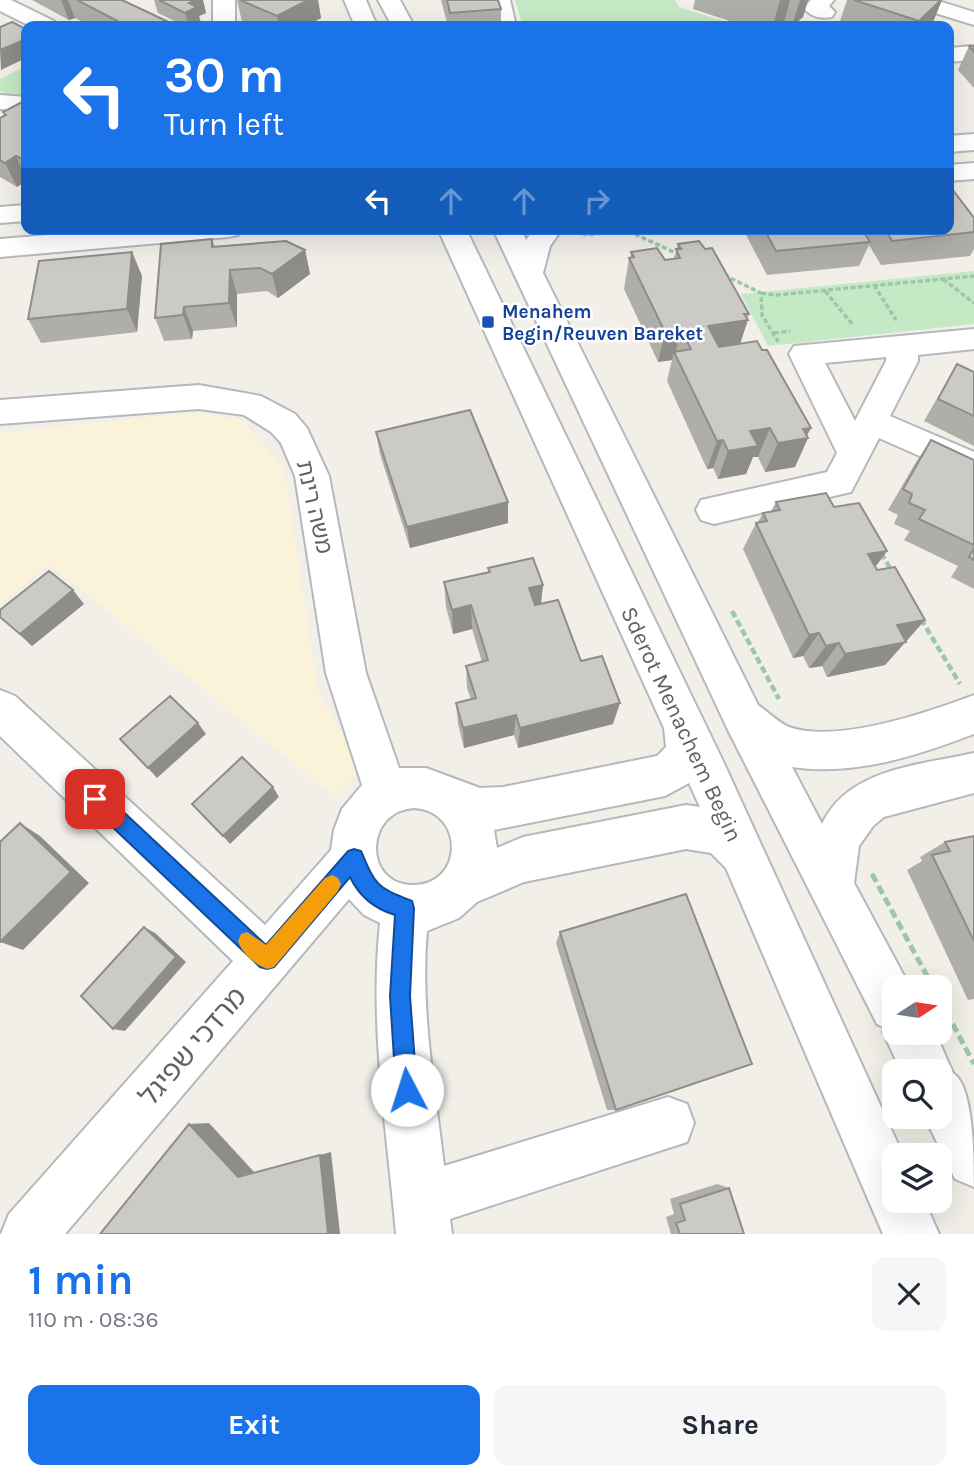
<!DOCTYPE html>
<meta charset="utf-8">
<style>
body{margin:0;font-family:Karla,"Noto Sans Hebrew",sans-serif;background:#f6f6f7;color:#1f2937;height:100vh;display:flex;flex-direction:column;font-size:26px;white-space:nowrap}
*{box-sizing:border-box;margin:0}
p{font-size:23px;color:#747a83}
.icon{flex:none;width:38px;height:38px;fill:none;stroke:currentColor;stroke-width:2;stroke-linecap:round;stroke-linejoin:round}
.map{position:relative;height:1234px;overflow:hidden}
.sheet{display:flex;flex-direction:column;background:#fff;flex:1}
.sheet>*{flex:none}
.top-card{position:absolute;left:21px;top:21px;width:933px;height:214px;border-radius:14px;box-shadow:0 7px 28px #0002;background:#1a73e8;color:#fff;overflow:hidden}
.needle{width:46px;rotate:78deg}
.fabs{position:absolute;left:882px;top:975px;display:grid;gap:14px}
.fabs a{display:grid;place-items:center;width:70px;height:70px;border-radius:14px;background:#fff;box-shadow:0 7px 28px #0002;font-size:35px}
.pin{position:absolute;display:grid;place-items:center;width:60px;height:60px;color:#fff;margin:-30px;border-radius:14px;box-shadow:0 4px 10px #0006}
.me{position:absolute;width:77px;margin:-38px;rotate:355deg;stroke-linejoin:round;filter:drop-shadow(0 0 5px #0008)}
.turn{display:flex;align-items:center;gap:24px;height:147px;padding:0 28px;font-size:32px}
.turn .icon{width:91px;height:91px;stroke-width:2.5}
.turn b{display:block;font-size:49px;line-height:60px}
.lanes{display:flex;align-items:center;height:66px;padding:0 28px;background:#0003;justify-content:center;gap:35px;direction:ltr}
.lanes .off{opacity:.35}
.round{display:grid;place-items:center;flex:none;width:74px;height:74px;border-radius:14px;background:#f6f6f7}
.overview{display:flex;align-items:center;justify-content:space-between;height:119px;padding:0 28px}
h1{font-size:42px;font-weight:700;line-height:52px;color:#1a73e8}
.action{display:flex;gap:14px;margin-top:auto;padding:14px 28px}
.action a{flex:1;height:80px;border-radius:14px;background:#1a73e8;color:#fff;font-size:28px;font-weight:700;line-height:80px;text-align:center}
.action a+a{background:#f6f6f7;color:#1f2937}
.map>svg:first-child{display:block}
.green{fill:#c5e8c5}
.sand{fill:#fbf3d9}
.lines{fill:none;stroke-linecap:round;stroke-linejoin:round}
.minor-casing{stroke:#b5b8bc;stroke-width:4}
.path-far2{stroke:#9cc7a9;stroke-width:3.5;stroke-dasharray:5 2.5;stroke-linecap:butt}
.path-far1{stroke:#9cc7a9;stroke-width:4.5;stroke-dasharray:7 3.5;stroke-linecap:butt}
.path{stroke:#9cc7a9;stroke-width:5;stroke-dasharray:9 4.5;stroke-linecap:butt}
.minor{fill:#fff;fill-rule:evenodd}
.wall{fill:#afaea9}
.shaded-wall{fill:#8f8d8a}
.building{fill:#cccac5;stroke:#8f8d8a;stroke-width:2}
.route{fill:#1a73e8;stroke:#114b97;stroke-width:2}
.slow{fill:#f59e0b}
.transit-dot{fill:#1a4fb4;stroke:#fff;stroke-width:2.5}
.labels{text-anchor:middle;stroke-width:5;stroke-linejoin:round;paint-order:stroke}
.far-transit-label{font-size:19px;font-weight:bold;fill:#164399;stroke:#fff;text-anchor:start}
.street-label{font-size:23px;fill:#5f6368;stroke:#fff}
.near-street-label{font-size:28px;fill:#5f6368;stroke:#fff}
</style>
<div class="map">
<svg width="974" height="1234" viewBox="0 0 974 1234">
<rect width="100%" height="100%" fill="#f1efe8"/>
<!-- green -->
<path class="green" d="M515,0H675L679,7L739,26H523Z
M26,66V95L9,96L0,91V79Z
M974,271V324L768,346L741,294Z"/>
<!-- sand -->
<path class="sand" d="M197,412L243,421L284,470L318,692L362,769L335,797L50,564L0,604V433Z"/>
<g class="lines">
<defs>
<path id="minor" d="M0,0H11L54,21L57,26H30L0,11Z
M213,0H235V26H213Z
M344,0H366L377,26H355Z
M378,0H400L414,26H392Z
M488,0H510L516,26H494Z
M811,0H834L829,6L835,12L832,17C822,19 810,17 804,8Z
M902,0H935L974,12V25L906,4Z
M974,46V60L948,62V48Z
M0,95L26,97V111L0,109Z
M974,134V150L948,152V136Z
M974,163V179L948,181V165Z
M26,205V221L0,223V207Z
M122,229H242L238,235L228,237L0,257V239Z
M438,229H466L722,759L903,1155H894V1200H924L939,1234H883L726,868L711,853L686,849L524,882L477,902L459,918L427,931C420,1009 435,1088 444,1166L668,1097L687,1104L694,1123L687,1142L450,1219L452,1234H396C387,1131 369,1026 380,923L364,915L349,899L65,1234H1L9,1214L233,961L0,736V690L15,696L265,925L331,850L334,830L342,809L362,785L326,673L295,476L281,443L271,432L244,415L199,409L0,424V400L199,385L261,396L295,414L307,428L329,476L366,673L399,768H426L480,788L503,787L657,756L666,747L664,728ZM689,783L700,807L686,805L523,837L497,848L494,830L665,796ZM414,808C466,811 464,887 411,885C363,883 365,811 414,808Z
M493,229H521L526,240L534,229H562L550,246L543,273L758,705C768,712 778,722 789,727C836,744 929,712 974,695V734L971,735C914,757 853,776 792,767L822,824C848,768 921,765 974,753V793L884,817L873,826L859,846L854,883L910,987H894V1032H935L953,1073C974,1086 974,1160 974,1187L955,1179L924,1116H940V1071H901L883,1032L885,1028L877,1024L728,730Z
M974,329V349L918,355V361L890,416L974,452V480L879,438L851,492L714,524L701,520L696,510L701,500L827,472L837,453L789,354L794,346ZM886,357V361L855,421L825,363Z"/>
</defs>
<!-- minor casing -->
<use href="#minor" class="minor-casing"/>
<!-- path-far2 -->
<path class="path-far2" d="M575,231L587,235L628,230
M628,231L678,254
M724,275L761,293L762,315L779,343
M943,279L974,303
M874,285L896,320
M825,291L853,325
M761,293L776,295L974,276
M774,333L790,331"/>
<!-- path-far1 -->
<path class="path-far1" d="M881,553L893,573
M732,611L779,699
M921,619L960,684"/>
<!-- path -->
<path class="path" d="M872,874L933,987
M940,1000L974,1064"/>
<!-- minor -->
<use href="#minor" class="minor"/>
</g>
<!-- wall -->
<path class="wall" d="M32,0H122L177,26H91L75,18L69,20Z
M154,0H203L206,13L199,16L201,23L195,26H185L158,13Z
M237,0H318L321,18L306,26H252L242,22Z
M441,0H498L501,9V26H448Z
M695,0H808L803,17L792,26L784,23L781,26H745L693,9Z
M847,0H942L933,22L929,26H855L840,21Z
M969,46H974V88L958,70Z
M26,100V181L17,187L0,177V118L4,116L3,112Z
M974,218V249L970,256L881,265L869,245L859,266L767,275L744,231L745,229H948Z
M212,239L215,247L305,250L310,274L278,298L267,291L237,294V327L193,331L192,339L164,341L155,318Z
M678,244L749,314L740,343L808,438L795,467L765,472L758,457H753L746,474L718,479L713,468L707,469L667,381L672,360L658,362L624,289L629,258H630L631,252L665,260L674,258Z
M132,252L142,276L137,332L41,343L28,319Z
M957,364L974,372V446L924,421Z
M376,432L508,523L410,548L380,454Z
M931,440L974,460V589L951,577L958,566L904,540L910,531L894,524L898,515L888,510L916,462Z
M776,502L834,507L887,551L875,567L877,570L925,620L885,665L827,677L822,666L809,668L803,656L793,658L743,549L756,523L758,522L763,513L771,511Z
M488,568L543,585L541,604L581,661L613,724L518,748L514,735L464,748L458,724L456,703L471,699L467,688L466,666L482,662L472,629L453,634L446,607L444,582L488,572Z
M84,604L32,646L0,617Z
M974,836V999L968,1000L907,870L922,861L920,857L945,842Z
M560,932L616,1110H607L556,943Z
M717,1184L729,1188L744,1234H671L666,1217L674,1214L670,1199Z"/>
<!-- shaded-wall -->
<path class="shaded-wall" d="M61,0H68L75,18L69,20Z
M193,0H203L206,13L199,16L201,23L195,26H189L185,13L189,3Z
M308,0H318L321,18L306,26H279L277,16Z
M780,0H790L784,23L781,26H773Z
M800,0H808L803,17L792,26Z
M941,0H942L933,22L929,26H917L919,21Z
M26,39V58L1,70L0,50Z
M16,156L26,178V181L17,187L5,163Z
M26,157V169L22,159Z
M305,250L310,274L278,298L272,274Z
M132,252L142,276L137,332L127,309Z
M230,270L237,294V327L229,303Z
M184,307L193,331L192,339L183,315Z
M748,320L738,350L700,356L708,326Z
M681,330L675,354L674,352L672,360L658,362L665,332Z
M770,428L758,457H753L746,474L718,479L728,451L750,431Z
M811,428L805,439L808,438L795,467L765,472L778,443L803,429Z
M723,440L713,468L707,469L717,441Z
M508,502V523L410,548L407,527Z
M887,551L868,577V554Z
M543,585L540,610L527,613L529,588Z
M73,590L84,604L32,646L20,634Z
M471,605L472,629L453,634L452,610Z
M925,620L885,665L827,677L845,654L897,625Z
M819,633L803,656L793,658L809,635Z
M839,643L822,666L809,668L826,646Z
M620,703L613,724L518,748L520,728Z
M516,715L514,735L464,748L463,728Z
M198,723L206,734L157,778L148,768Z
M273,787L279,797L230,844L223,836Z
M20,823L40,836L89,883L23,950L0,942Z
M144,927L155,933L186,962L125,1031L113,1029Z
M209,1123L255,1173L238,1177L189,1124Z
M331,1152L340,1234H328L320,1155Z"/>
<!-- building -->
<path class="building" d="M77,0H122L177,26H127Z
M159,0H195L189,3L197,7L185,13Z
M240,0H308L277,16Z
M447,0H498L501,9L450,13Z
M854,0H941L919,21Z
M12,22L26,29V39L0,50V27Z
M969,46H974V52Z
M26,100V157L22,159L16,156L5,163L0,160V118L6,115L3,112Z
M948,189H952L974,218V232L892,241L885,229H948Z
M764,229H862L870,242L776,251Z
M212,239V247L286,241L305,250L272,274L260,268L230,270L229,303L184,307L183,315L155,318L161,244Z
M699,241L705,249L712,248L749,314H744L748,320L708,326L719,347L757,341L762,350H767L811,428L803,429L808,438L778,443L770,428L750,431L758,446L728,451L723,440L717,441L674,352L691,349L681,330L665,332L629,258L634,257L631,252L657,248L665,260L680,258L676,249H681L678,244Z
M132,252L127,309L28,319L39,261Z
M957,364L974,372V416L938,399Z
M470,410L508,502L407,527L376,432Z
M931,440L974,460V545L919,519L925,510L909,503L912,494L903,489Z
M826,493L834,507L859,503L887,551L868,554L877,570L895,567L925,620L897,625L906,642L845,654L839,643L826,646L819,633L809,635L756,523L767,521L763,513L780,510L776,502Z
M974,548V560L969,557Z
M533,558L543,585L529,588L535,605L558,600L581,661L602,656L620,703L520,728L516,715L463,728L456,703L476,698L466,666L488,660L471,605L452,610L444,582L490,572L488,568Z
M49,571L73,590L20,634L0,617V610Z
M170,696L198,723L148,768L120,739Z
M242,757L273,787L223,836L192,804Z
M20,823L71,872L0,942V842Z
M974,836V941L932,855L950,851L945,842Z
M686,894L752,1064L616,1110L560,932Z
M144,927L176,957L113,1029L81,996Z
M189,1124L238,1177L320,1155L328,1234H100Z
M729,1188L744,1234H680L676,1223L685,1220L680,1204Z"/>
<!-- route -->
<path class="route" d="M95,790L102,792L266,945L348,851L354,849L361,851C376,887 377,887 412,901L414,908L410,996L417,1090L414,1098L407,1101L399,1098L396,1090L390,996L395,915C375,909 359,896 350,877L274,967L267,969L260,967L89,805L86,799L89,792Z"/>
<!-- slow -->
<path class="slow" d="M332,875L338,878L341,884L338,891L274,967L267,969C255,965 242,953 238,941L241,934L247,932L266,945L325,878Z"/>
<!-- markers -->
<rect class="transit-dot" x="481" y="315" width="14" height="14" rx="3.5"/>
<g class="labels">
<!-- far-transit labels -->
<g class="far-transit-label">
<text x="502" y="318">Menahem<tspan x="502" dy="22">Begin/Reuven Bareket</tspan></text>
</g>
<!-- street labels -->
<g class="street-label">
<text transform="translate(315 507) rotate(77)" y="8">משה רינת</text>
<text transform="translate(682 724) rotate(65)" y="8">Sderot Menachem Begin</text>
</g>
<!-- near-street labels -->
<g class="near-street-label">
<text transform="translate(192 1046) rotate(-49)" y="10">מרדכי שפיגל</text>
</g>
</g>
</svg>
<div class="fabs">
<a><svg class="needle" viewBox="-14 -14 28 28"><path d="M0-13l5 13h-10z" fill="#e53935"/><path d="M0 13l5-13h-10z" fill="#747a83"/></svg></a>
<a><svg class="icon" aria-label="search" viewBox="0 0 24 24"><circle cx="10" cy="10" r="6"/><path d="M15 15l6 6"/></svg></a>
<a><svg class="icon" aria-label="layers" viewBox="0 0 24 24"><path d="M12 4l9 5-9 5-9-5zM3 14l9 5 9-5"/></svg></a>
</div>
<div class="pin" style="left:95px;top:799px;background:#d93025"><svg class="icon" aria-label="arrive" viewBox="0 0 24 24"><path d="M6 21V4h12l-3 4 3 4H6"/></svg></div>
<svg class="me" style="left:407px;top:1090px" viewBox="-20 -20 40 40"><circle r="19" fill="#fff"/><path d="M0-13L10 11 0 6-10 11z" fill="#1a73e8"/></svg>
<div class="top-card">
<div class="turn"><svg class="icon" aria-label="left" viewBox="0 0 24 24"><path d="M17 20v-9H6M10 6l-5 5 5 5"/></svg><div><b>30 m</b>Turn left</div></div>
<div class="lanes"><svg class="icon" aria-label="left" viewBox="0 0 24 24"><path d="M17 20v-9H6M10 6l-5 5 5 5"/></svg><svg class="icon off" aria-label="ahead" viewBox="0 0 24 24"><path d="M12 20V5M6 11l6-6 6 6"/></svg><svg class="icon off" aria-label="ahead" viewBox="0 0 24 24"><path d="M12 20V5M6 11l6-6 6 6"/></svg><svg class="icon off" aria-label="right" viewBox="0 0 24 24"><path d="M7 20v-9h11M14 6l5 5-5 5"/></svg></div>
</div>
</div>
<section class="sheet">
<div class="overview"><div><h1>1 min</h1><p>110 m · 08:36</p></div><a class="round"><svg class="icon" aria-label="close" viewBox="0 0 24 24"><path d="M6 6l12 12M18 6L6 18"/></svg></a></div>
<div class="action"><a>Exit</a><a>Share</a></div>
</section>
